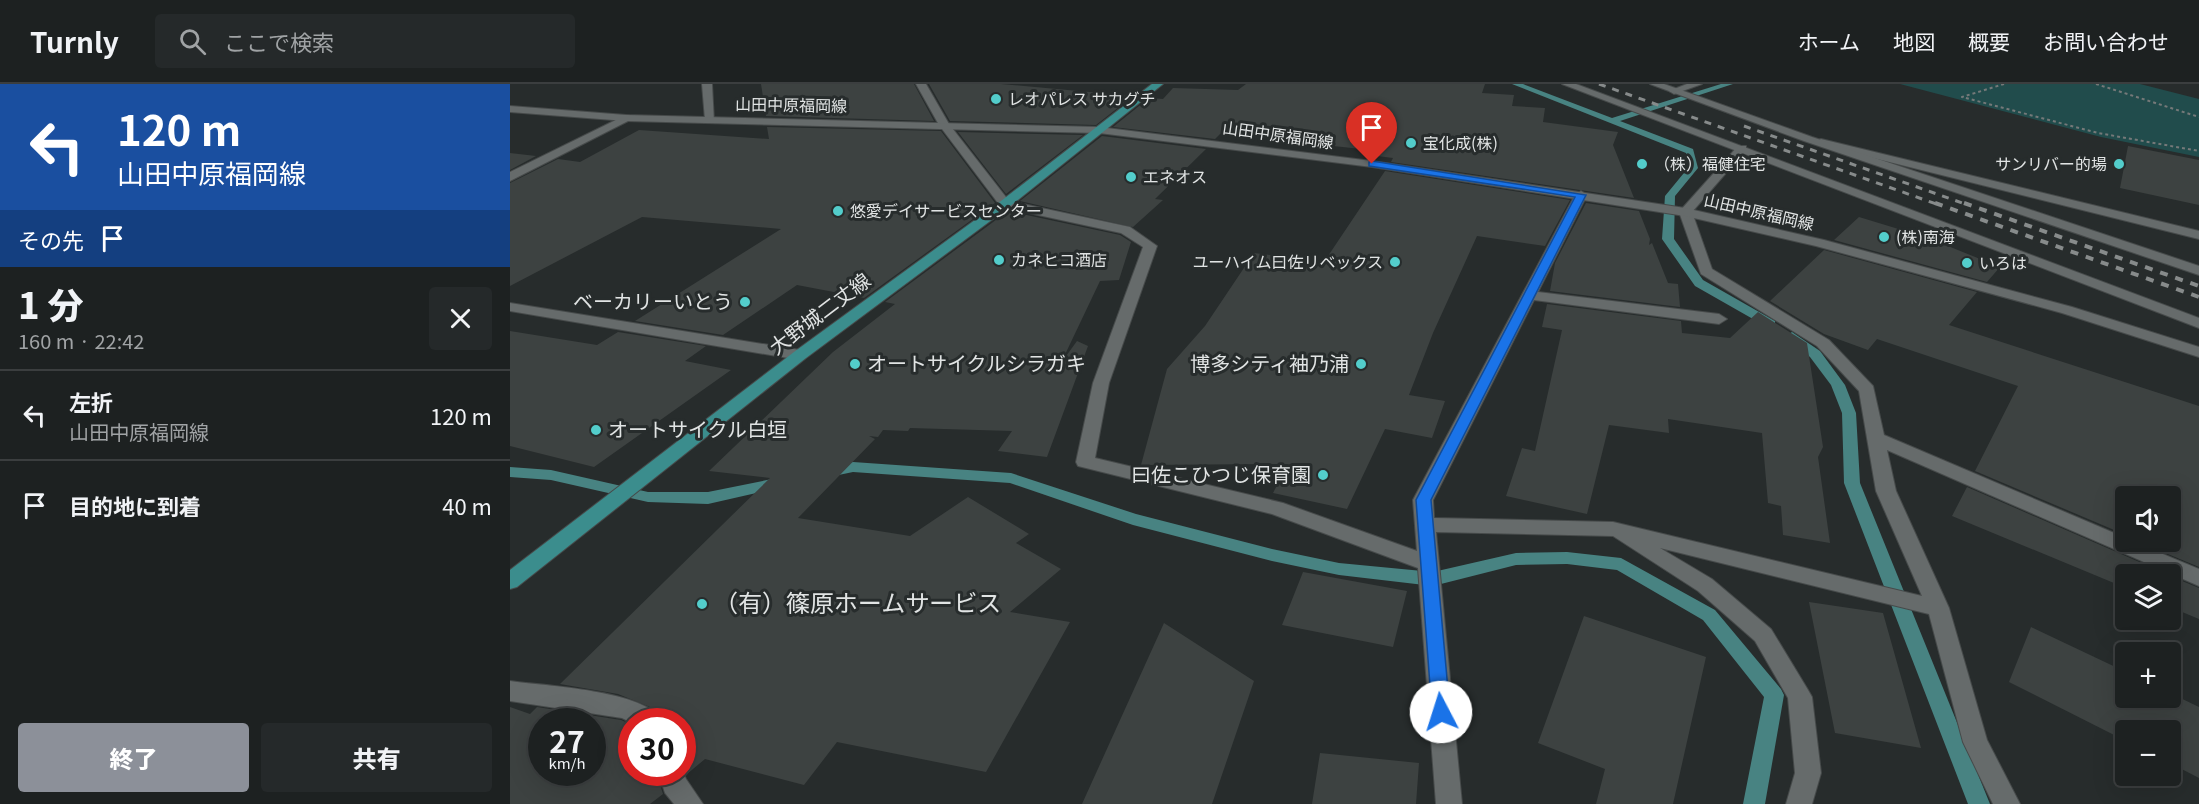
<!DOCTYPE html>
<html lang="ja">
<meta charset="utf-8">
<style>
body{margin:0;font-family:Georgia,"Noto Sans JP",serif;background:#25292a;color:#f1f3f6;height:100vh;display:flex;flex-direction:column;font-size:22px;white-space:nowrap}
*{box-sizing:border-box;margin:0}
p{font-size:20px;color:#a0a3a5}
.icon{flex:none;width:33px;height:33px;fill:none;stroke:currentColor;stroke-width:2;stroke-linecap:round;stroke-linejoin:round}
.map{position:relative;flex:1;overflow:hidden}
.details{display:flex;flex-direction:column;background:#1d2121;width:510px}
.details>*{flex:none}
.banner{background:#1a4fa0;color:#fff;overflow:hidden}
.fabs{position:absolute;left:1605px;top:402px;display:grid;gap:12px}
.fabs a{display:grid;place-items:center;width:66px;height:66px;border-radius:6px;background:#1d2121;box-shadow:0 6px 24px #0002,0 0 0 2px #3b3e3f;font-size:30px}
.speed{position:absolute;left:18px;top:624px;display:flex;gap:12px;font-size:30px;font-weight:700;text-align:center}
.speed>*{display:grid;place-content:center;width:78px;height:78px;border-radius:50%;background:#1d2121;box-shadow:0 6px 24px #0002,0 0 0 2px #3b3e3f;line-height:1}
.speed small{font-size:15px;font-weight:400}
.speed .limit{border:9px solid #d22;background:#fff;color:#111}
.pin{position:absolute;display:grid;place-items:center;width:51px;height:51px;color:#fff;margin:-62px -26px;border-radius:50% 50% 50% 0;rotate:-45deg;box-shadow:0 0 6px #0007}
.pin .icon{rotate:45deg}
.me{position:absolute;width:66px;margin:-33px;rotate:355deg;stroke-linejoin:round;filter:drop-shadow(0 0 4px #0008)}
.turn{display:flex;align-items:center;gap:21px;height:126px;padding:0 18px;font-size:27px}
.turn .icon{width:78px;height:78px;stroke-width:2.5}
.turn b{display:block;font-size:42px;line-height:51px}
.then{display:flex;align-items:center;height:57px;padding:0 18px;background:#0003;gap:12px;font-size:22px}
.round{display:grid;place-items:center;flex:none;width:63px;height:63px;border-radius:6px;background:#25292a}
.head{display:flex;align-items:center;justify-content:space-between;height:102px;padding:0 18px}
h1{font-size:36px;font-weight:800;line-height:45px}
.action{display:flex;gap:12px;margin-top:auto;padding:12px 18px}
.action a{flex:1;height:69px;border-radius:6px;background:#8c9099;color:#fff;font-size:24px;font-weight:800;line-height:69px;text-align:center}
.action a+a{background:#25292a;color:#f1f3f6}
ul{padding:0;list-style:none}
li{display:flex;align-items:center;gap:18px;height:90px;padding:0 18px;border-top:2px solid #3b3e3f}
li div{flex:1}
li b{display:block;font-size:22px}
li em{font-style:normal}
header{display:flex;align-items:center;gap:36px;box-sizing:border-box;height:84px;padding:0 30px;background:#1d2121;border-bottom:2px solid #3b3e3f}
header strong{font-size:28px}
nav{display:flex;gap:33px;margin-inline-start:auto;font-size:21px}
.search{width:420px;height:54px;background:#25292a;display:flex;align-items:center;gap:15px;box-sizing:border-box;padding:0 21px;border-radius:6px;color:#a0a3a5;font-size:22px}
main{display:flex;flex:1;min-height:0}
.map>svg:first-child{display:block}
.green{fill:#214c4c}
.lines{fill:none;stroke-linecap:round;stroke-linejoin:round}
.stream{fill:#488382;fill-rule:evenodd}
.building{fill:#3d4241;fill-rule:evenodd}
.minor-casing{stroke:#464a4a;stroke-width:2}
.tertiary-casing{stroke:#464a4a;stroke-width:2}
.secondary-casing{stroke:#464a4a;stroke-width:2}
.primary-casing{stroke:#464a4a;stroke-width:2}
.path{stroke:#757979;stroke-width:2;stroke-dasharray:3 3;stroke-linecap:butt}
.minor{fill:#666b6b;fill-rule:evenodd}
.tertiary{fill:#666b6b;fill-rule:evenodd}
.secondary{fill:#666b6b;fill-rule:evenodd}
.primary{fill:#3b8d8d;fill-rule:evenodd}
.rail-far1{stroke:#878b8b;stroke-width:3;stroke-dasharray:7 7;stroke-linecap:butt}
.rail{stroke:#878b8b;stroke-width:4;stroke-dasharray:8 8;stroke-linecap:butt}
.route{fill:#1a73e8;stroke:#114b97;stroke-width:1.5}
.poi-dot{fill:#53cdcb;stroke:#272c2c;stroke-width:2}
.labels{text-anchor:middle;stroke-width:6;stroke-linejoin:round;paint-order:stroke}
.far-poi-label{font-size:16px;fill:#e1e4e4;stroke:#272c2c;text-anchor:start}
.far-street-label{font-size:16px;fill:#e1e4e4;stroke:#272c2c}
.poi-label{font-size:20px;fill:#e1e4e4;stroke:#272c2c;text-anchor:end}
.street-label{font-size:20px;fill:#e1e4e4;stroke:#272c2c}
.near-poi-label{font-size:24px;fill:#e1e4e4;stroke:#272c2c;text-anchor:start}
</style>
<header>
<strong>Turnly</strong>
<div class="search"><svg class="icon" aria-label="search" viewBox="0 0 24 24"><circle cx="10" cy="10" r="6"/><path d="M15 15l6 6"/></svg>ここで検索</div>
<nav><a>ホーム</a><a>地図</a><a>概要</a><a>お問い合わせ</a></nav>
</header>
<main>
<section class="details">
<div class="banner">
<div class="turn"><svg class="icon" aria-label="left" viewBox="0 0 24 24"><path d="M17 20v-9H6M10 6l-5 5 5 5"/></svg><div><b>120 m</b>山田中原福岡線</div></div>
<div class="then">その先<svg class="icon" aria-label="arrive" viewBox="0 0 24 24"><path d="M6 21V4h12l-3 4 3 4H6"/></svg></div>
</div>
<div class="head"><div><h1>1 分</h1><p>160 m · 22:42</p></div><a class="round"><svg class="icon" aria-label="close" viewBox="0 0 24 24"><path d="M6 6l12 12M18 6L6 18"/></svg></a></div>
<ul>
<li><svg class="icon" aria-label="left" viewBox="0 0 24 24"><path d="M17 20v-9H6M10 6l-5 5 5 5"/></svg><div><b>左折</b><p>山田中原福岡線</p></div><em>120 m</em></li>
<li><svg class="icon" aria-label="arrive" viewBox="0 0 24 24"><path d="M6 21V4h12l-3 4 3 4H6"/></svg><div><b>目的地に到着</b></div><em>40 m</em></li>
</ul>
<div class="action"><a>終了</a><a>共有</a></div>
</section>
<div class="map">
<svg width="1689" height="720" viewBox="0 0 1689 720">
<rect width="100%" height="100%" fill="#272c2c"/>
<!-- green -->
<path class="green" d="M1390,0H1630L1689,15V73L1591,53Z"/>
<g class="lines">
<!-- stream -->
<path class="stream" d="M1002,0H1013L1102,34L1211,0H1223L1110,37L1183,65L1188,84L1165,112L1164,155L1193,196L1265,237V243H1257L1185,202L1152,155L1155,112L1178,84L1176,69Z
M1282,248L1310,267L1335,301L1346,329L1350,399L1480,720H1458L1334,399L1332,329L1321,301L1300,273L1276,252Z
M343,378L501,389L626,430L762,465L829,479L923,488L1006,469L1057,468L1111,474L1205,526L1271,605L1274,611L1255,720H1233L1254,613L1193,536L1107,486L1057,480L1006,481L923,502L829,491L762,477L623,441L500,399L343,388L319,393L311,388L314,384Z
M0,383L41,386L138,408H198L272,393L280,398L272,403L198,420L138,418L41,396L0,393Z"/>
</g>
<!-- building -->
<path class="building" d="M251,0H404L424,37L256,32Z
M419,0H491L623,12L586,41L440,37Z
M736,0H975L972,9L1004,11L1002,22L1035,24L1033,38L1108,48L1103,61L1124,114L881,78L883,74L867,72L870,67L710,50L705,55L603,43L639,14L653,15L663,4L728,6Z
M257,43L431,47L485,119L354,214L345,212L338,203L329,209L287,201L213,251L125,237L271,145L132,133L0,202V99L48,75L70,78L129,46L259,55Z
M448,48L573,51L496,110Z
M592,52L696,65L645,115L653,116L623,143L510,117Z
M1618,62L1689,76V121L1610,104Z
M0,69L26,72L0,86Z
M875,87L1060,116L1035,162L967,152L923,249L899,311L935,317L922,354L875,345L837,425L763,409L778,380L631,381L657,285L695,242L744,169L814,178Z
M1076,119L1129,127L1140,155L1139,161L1142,159L1158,199L1168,200L1170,223L1040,207L1045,179Z
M498,127L610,151L621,158L609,196L590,197L551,279L567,257L578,262L537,373L488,367L502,347L400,344L398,347L373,346L368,353L359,352L365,355L288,434L400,452L458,413L519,450L506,459L551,485L500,528L560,538L476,688L327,658L294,701L195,675L177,690L172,683V638H155L145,625L108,610L50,600L260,394L199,387L323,268L385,220L375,218Z
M1349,133L1418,154L1490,183L1477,198L1324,156Z
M1314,166L1467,208L1439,241L1689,322V483L1629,458H1660V412H1616V451L1465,387L1508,302L1367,255L1358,266L1314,250L1260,217Z
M1037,220L1171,237L1172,249L1220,254L1248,228L1297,259L1313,363L1308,373L1320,459L1273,451L1271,422L1258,419L1252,349L1158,335L1159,349L1099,341L1077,430L996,412L1012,364L1025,367L1052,246L1032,243Z
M0,247L87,261L108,248L196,262L175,277L221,286L84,383L0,362Z
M1457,403L1657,490H1616V504L1442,432Z
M793,488L897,507L883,563L772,541Z
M1660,492L1689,504V535L1660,523Z
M1299,518L1373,529L1411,664L1325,649Z
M1074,532L1196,573L1163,720H1086L1095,685L1028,659Z
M654,539L744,597L702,720H572Z
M1521,543L1616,588V614H1660V609L1689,623V694L1660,679V646H1616V657L1499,598Z
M0,623L20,630L27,623L111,636L122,641V688H146L153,710L140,720H0ZM32,638H82V688H32Z
M810,669L909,679L906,720H802Z"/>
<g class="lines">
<defs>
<path id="minor" d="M192,0H202L204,38L195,36Z
M406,0H416L439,40L499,117L620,143L647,162L599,299L585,374L773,419L907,467L903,416L1065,111L1071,107L1077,111L1028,208L1209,230L1217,235L1209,240L1024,216L923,416L924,434L1103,438L1412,512L1366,407L1349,307L1307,262L1191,190L1169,128L1228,62H1236V66L1182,128L1202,185L1319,256L1363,302L1374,351L1616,454V458H1624L1689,485V502L1377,366L1386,407L1439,524L1477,656L1510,720H1483L1453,658L1419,530L1150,464L1202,495L1261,545L1298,606L1302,613L1311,689L1302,720H1276L1285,689L1278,614L1245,557L1188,507L1103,452L926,448L952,720H926L908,484L762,430L568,382L566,378L583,299L633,163L611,149L491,123L429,41Z
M1177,0H1192L1164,10L1159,7Z
M116,31L120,32V36L0,97V88Z
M1311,55L1689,147V155L1307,60L1305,58Z
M0,219L290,266L298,271L290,276L0,227Z
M0,597C34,602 138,606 153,638L122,639L112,634L0,617Z
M172,685L176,695L193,720H164L155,709L148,688H172Z"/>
<path id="tertiary" d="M1052,0H1066L1689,234V244Z
M1140,0H1154L1302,53L1689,182V191L1294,57Z"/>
<path id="secondary" d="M0,22L116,31L589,43L862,77L1175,124L1314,156L1562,223L1689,263V273L1552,229L1306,162L1175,132L862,83L589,49L116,37L0,28Z"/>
<path id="primary" d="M642,0H653L499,123L296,274L7,503L0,505V486L284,268L491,117Z"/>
</defs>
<!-- minor casing -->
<use href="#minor" class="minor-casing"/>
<!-- tertiary casing -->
<use href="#tertiary" class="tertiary-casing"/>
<!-- secondary casing -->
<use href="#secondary" class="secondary-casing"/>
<!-- primary casing -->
<use href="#primary" class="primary-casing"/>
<!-- path -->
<path class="path" d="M1494,0L1452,13L1588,49L1689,67
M1586,0L1689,33"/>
<!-- minor -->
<use href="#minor" class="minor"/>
<!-- tertiary -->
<use href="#tertiary" class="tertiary"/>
<!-- secondary -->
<use href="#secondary" class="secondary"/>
<!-- primary -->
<use href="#primary" class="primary"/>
<!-- rail-far1 -->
<path class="rail-far1" d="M1089,0L1429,121
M1234,42L1458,121"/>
<!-- rail -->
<path class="rail" d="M1425,119L1689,213
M1454,119L1689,202"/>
</g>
<!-- route -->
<path class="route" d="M862,77L1076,111L921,416L940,628L938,634L931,636L925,634L922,628L906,416L1065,113L859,82V78Z"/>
<!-- markers -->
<g class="poi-dot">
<circle cx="486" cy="15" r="6"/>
<circle cx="901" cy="59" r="6"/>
<circle cx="1132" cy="80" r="6"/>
<circle cx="1609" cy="80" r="6"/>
<circle cx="621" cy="93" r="6"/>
<circle cx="328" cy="127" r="6"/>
<circle cx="1374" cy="153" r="6"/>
<circle cx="489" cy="176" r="6"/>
<circle cx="885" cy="178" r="6"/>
<circle cx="1457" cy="179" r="6"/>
<circle cx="235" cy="218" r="6"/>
<circle cx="345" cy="280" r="6"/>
<circle cx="851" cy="280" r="6"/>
<circle cx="86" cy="346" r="6"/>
<circle cx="813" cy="391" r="6"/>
<circle cx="192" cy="520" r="6"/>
</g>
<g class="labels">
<!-- far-poi labels -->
<g class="far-poi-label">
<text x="498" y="21">レオパレス サカグチ</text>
<text x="913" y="65">宝化成(株)</text>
<text x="1144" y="86">（株）福健住宅</text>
<text x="1597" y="86" text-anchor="end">サンリバー的場</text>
<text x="633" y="99">エネオス</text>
<text x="340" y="133">悠愛デイサービスセンター</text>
<text x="1386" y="159">(株)南海</text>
<text x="501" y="182">カネヒコ酒店</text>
<text x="873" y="184" text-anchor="end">ユーハイム曰佐リベックス</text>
<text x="1469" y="185">いろは</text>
</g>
<!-- far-street labels -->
<g class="far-street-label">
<text transform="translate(281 21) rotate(1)" y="6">山田中原福岡線</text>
<text transform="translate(768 51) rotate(8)" y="6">山田中原福岡線</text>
<text transform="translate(1249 128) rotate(13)" y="6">山田中原福岡線</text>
</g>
<!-- poi labels -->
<g class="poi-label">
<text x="223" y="225">ベーカリーいとう</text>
<text x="357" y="287" text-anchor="start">オートサイクルシラガキ</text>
<text x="839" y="287">博多シティ袖乃浦</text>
<text x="98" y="353" text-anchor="start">オートサイクル白垣</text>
<text x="801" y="398">曰佐こひつじ保育園</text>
</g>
<!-- street labels -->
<g class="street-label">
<text transform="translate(310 230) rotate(-37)" y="7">大野城二丈線</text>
</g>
<!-- near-poi labels -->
<g class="near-poi-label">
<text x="204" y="528">（有）篠原ホームサービス</text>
</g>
</g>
</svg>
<div class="fabs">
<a><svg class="icon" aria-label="sound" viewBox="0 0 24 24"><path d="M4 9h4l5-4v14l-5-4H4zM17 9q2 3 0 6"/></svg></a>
<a><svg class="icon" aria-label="layers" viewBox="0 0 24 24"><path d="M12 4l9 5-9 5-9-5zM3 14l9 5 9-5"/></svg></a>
<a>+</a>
<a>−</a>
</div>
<div class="speed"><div>27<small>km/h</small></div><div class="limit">30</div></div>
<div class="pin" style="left:862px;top:80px;background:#d93025"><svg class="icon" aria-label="arrive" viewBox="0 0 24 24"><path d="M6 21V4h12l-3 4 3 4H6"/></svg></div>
<svg class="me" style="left:931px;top:628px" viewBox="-20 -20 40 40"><circle r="19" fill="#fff"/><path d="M0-13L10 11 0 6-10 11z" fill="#1a73e8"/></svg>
</div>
</main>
